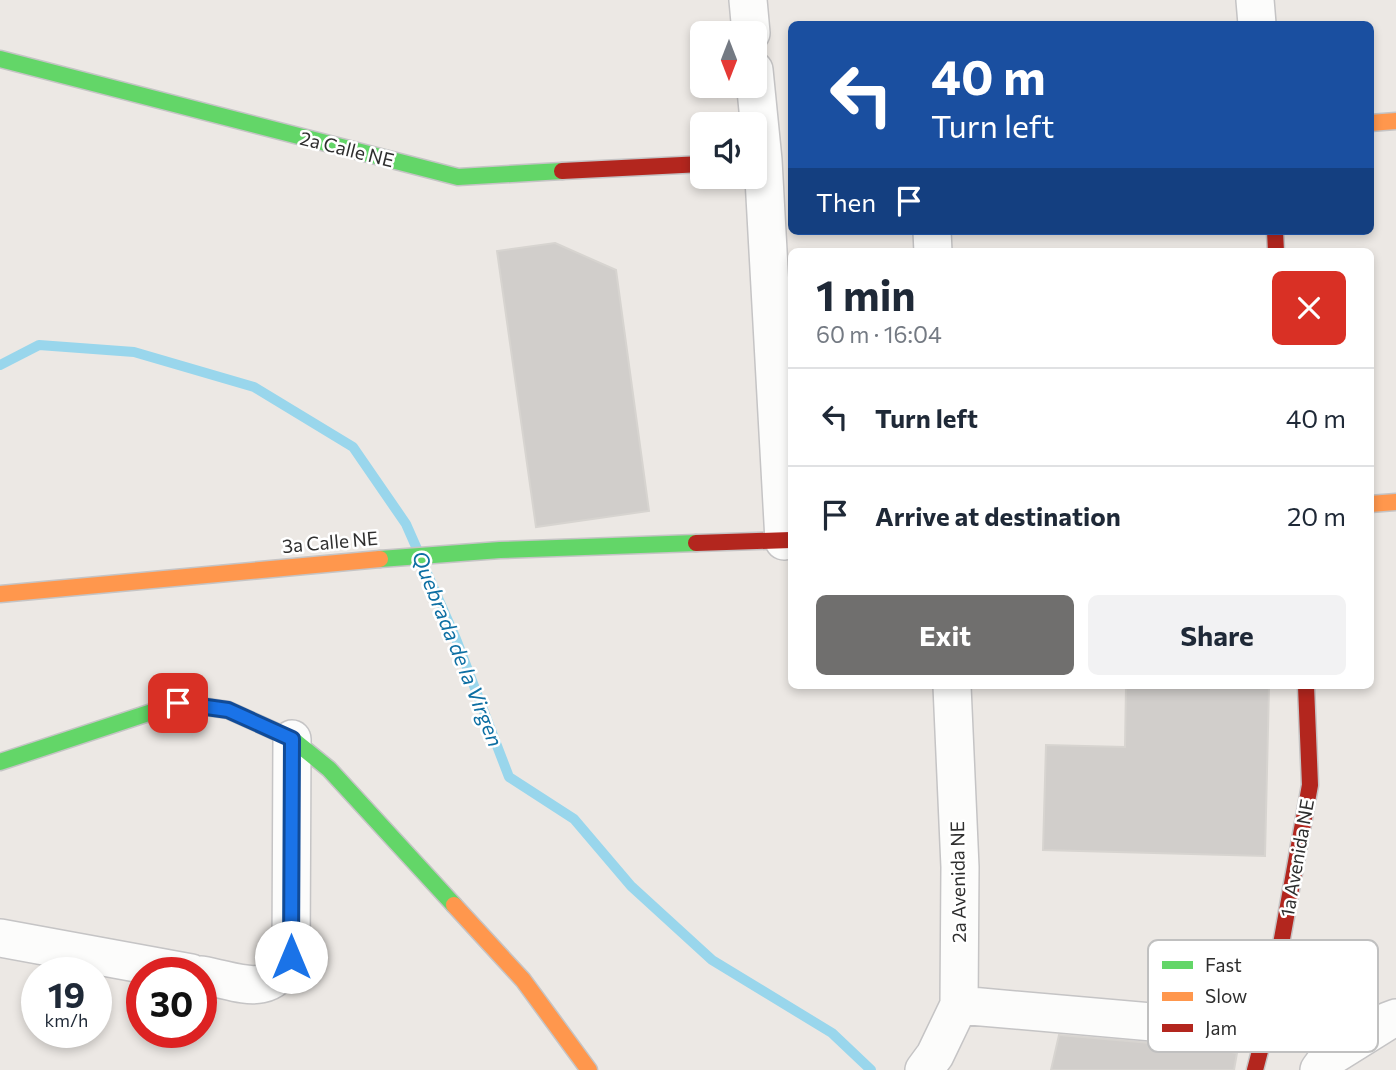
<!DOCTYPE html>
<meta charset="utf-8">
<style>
body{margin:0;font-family:Commissioner,sans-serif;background:#f2f2f3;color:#1f2937;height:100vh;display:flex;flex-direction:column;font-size:26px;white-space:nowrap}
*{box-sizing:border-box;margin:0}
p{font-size:23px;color:#747a83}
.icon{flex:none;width:38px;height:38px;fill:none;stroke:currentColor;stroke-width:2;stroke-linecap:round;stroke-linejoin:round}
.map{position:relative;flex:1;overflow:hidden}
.panel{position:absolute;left:788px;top:248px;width:586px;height:441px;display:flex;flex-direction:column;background:#fff;border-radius:10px;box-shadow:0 4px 10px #0003}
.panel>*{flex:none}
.guide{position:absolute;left:788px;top:21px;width:586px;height:214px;border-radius:10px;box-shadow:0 4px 10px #0003;background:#1a4fa0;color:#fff;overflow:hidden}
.needle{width:46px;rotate:180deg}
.buttons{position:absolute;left:690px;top:21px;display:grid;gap:14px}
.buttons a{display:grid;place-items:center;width:77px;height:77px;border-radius:10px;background:#fff;box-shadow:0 4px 10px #0003;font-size:35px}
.speed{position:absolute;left:21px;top:957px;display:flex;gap:14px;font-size:35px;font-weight:700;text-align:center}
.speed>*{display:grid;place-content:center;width:91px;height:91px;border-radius:50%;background:#fff;box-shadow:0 4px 10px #0003;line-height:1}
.speed small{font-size:18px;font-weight:400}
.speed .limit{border:10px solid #d22;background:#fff;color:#111}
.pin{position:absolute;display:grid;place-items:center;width:60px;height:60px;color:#fff;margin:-30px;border-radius:14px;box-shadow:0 4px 10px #0006}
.me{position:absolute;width:77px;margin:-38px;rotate:0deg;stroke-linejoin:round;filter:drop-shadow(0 0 5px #0008)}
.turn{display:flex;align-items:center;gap:24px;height:147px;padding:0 28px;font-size:32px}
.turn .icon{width:91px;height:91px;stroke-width:2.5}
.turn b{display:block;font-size:49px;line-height:60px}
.then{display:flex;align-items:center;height:66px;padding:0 28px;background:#0003;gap:14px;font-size:26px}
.round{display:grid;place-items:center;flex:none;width:74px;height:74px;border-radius:10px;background:#f2f2f3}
.overview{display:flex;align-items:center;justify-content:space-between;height:119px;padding:0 28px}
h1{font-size:42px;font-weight:700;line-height:52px}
.primary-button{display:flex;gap:14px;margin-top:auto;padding:14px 28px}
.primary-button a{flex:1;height:80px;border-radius:10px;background:#706f6e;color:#fff;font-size:28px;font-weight:700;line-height:80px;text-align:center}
.primary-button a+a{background:#f2f2f3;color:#1f2937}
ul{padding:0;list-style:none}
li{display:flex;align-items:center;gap:21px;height:98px;padding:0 28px;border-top:2px solid #e0e1e3}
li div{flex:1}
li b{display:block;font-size:26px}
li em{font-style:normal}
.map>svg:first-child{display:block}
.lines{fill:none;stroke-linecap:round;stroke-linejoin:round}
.stream{stroke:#99d6ec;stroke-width:10}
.building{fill:#d1cecb;stroke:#d7d4d0;stroke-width:2}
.street-casing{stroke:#c5c4c5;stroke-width:40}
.fast-casing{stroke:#c5c4c5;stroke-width:19}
.slow-casing{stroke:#c5c4c5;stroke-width:19}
.jam-casing{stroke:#c5c4c5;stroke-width:19}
.street{stroke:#fcfcfb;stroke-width:37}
.fast{stroke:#63d668;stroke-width:16}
.slow{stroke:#ff974d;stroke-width:16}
.jam{stroke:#b3261e;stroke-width:16}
.route-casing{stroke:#114b97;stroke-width:18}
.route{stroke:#1a73e8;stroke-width:12}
.labels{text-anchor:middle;stroke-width:5;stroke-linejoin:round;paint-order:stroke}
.street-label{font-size:19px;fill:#2e2e2e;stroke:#fff}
.water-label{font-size:21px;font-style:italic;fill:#0d6fa3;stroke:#fff}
.key{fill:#fff;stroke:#c0c0c0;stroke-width:2}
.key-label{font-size:19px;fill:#2e2e2e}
</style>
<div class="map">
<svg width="1396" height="1070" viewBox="0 0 1396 1070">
<rect width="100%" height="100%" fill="#ece8e4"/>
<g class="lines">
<!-- stream -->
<path class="stream" d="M0,365L39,345L134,352L254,387L353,447L406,524L417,549
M423,564L456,639L509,777L574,819L631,886L712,960L832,1033L871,1070"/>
</g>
<!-- building -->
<path class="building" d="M555,243L616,270L649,511L536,527L497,251Z
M1126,686H1269L1265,856L1043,850L1046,745L1125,747Z
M1059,1035L1208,1048L1237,1053L1234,1070H1051Z"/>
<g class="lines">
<defs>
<path id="street" d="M748,0L751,33
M1255,0L1257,24
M754,70L763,160L784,541
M932,231L933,252
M0,938L191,973
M201,975C242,982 268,1000 291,957L292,739
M959,1005L1265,1032
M924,1070L935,1055L959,1005L960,867L952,686
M1319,1070L1327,1059L1388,1021L1396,1018"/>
<path id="fast" d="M0,59L458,177L562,171
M380,559L500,550L696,543
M0,762L179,703L228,710L292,739L329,769L454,905"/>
<path id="slow" d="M1370,123L1396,121
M1370,504L1396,502
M0,594L380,559
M454,905L523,980L589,1070"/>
<path id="jam" d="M562,171L702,164
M1275,231L1276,252
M696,543L791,540
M1255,1070L1265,1032L1310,785L1306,686"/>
</defs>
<!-- street casing -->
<use href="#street" class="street-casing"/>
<!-- fast casing -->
<use href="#fast" class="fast-casing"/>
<!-- slow casing -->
<use href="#slow" class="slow-casing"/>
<!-- jam casing -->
<use href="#jam" class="jam-casing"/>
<!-- street -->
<use href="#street" class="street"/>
<!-- fast -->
<use href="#fast" class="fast"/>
<!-- slow -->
<use href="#slow" class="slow"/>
<!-- jam -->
<use href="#jam" class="jam"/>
</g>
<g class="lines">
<defs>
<path id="route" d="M178,703L228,710L292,739L291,957"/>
</defs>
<!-- route casing -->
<use href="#route" class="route-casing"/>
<!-- route -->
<use href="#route" class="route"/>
</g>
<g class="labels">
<!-- street labels -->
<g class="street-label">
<text transform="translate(347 149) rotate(14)" y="7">2a Calle NE</text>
<text transform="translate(330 542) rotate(-5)" y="7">3a Calle NE</text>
<text transform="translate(1297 858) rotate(-80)" y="7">1a Avenida NE</text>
<text transform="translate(958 882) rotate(-91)" y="7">2a Avenida NE</text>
</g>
<!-- water labels -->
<g class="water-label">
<text transform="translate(457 649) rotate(68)" y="7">Quebrada de la Virgen</text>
</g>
</g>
<!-- legend -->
<rect x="1148" y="940" width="230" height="112" rx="10" class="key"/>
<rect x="1162" y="961" width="31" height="8" fill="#63d668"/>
<rect x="1162" y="992" width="31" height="9" fill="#ff974d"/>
<rect x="1162" y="1024" width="31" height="8" fill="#b3261e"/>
<g class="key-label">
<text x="1205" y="972">Fast</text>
<text x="1205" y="1003">Slow</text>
<text x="1205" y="1035">Jam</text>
</g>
</svg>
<div class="buttons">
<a><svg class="needle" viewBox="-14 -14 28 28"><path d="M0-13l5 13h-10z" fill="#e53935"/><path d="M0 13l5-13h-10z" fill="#747a83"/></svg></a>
<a><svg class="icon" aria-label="sound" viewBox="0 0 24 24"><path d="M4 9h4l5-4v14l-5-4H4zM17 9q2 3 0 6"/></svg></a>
</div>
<div class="speed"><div>19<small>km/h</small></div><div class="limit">30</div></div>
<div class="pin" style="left:178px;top:703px;background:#d93025"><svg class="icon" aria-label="arrive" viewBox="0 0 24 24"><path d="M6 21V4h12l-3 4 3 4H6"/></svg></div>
<svg class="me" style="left:291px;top:957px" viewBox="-20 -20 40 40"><circle r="19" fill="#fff"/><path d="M0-13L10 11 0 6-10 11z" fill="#1a73e8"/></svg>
<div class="guide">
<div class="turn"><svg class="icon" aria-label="left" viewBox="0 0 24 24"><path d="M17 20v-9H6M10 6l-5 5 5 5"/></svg><div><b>40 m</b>Turn left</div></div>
<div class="then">Then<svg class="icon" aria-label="arrive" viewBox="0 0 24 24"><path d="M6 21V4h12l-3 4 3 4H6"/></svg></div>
</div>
<section class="panel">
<div class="overview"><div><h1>1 min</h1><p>60 m · 16:04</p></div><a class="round" style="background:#d93025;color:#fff"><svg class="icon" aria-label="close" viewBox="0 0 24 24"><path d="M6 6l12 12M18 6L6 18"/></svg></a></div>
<ul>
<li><svg class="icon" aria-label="left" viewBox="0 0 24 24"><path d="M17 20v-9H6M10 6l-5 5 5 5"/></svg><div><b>Turn left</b></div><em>40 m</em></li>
<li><svg class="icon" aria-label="arrive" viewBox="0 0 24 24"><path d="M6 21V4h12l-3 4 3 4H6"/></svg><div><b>Arrive at destination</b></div><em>20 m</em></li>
</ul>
<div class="primary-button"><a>Exit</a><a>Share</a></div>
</section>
</div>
